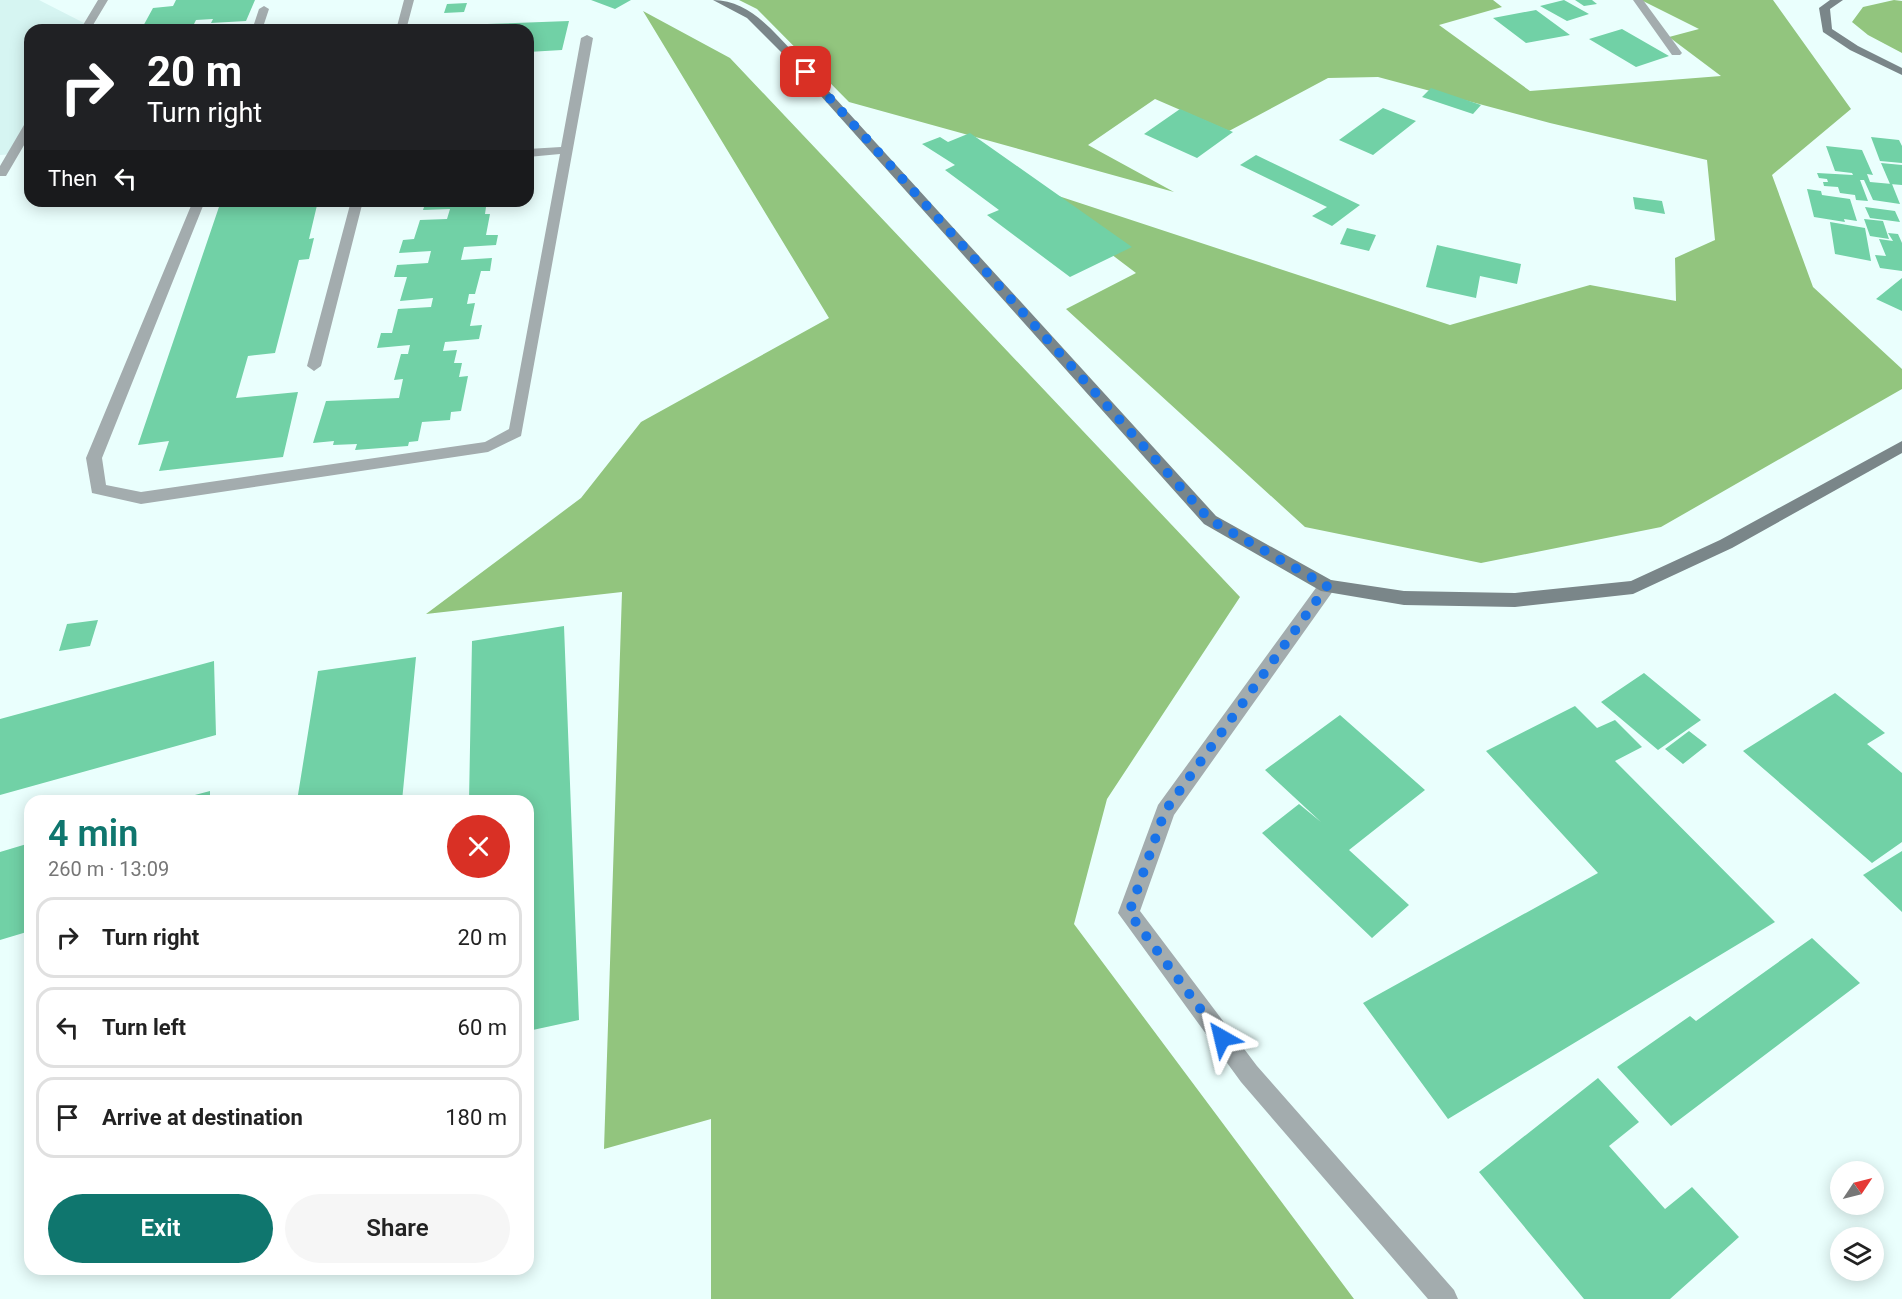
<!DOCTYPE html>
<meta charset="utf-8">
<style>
body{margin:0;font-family:Roboto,sans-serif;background:#f6f6f6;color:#222;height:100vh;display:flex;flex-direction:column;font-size:22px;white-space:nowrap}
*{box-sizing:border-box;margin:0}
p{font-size:20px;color:#767676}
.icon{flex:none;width:33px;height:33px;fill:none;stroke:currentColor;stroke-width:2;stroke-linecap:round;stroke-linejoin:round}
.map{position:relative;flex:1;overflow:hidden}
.panel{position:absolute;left:24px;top:795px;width:510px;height:480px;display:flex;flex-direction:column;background:#fff;border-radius:18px;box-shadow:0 3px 15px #0003}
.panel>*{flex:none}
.hud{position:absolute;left:24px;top:24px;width:510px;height:183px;border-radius:18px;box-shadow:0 3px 15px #0003;background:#202124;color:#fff;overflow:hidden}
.needle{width:39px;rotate:55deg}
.buttons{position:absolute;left:1830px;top:1161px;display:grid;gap:12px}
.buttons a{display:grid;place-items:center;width:54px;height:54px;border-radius:50%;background:#fff;box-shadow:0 3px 15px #0003;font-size:30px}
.pin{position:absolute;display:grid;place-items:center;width:51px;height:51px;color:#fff;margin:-26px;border-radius:12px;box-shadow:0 3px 9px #0006}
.me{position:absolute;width:66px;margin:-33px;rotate:323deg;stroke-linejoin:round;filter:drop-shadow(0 0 4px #0008)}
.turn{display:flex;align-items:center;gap:21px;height:126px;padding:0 24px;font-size:27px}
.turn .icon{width:78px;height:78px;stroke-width:2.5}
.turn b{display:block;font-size:42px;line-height:51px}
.then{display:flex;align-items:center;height:57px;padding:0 24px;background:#0003;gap:12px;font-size:22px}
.round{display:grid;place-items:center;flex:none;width:63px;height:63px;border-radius:32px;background:#f6f6f6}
.headline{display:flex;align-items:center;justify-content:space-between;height:102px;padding:0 24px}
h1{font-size:36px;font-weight:600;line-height:45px;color:#0f766e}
.primary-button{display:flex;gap:12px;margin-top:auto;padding:12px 24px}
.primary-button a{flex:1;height:69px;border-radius:36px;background:#0f766e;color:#fff;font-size:24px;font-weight:600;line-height:69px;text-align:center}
.primary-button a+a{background:#f6f6f6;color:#222}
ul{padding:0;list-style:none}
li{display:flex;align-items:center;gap:18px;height:81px;margin:0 12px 9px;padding:0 12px;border:3px solid #e0e0e0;border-radius:18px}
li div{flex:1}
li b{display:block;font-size:22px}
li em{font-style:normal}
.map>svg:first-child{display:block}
.built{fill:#d6f5f2}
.forest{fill:#92c57e}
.building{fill:#71d1a6}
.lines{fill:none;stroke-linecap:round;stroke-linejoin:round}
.street{fill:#a3acae;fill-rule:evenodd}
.secondary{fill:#7a8689;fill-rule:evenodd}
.route{stroke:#1a73e8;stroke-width:10;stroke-dasharray:0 18}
</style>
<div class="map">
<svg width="1902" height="1299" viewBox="0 0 1902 1299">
<rect width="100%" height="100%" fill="#eafffd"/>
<!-- built -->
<path class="built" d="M0,0H39L86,24L83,30H30V127L16,154L0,155Z"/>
<!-- forest -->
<path class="forest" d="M739,0H1493L1502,7L1439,25L1530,91L1721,76L1669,37L1699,29L1641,0H1773L1851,109L1772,175L1813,287L1902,369V389L1661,527L1481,563L1305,527L1066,309L1136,273L1016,182L1450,325L1590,285L1676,301L1675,258L1715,240L1707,160L1550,123L1378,77L1328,78L1229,131L1155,99L1088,145L1174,192L849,102L757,9Z
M1894,0L1902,1V53L1868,35L1852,22L1863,7Z
M643,11L730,58L1240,597L1107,799L1074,924L1354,1299H711V1119L604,1149L622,592L426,614L581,498L641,422L829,318Z"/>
<!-- building -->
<path class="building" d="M176,0H255L246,21L211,23L213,19L196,20L191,30H141L153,8L173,6Z
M591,0H631L615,9Z
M1564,0L1589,14L1567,21L1540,6Z
M1575,0H1592L1597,4L1584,6Z
M467,3L464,12L444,13L447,4Z
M1536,10L1570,35L1526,43L1493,18Z
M569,21L562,50L528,52V30H485L487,24Z
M1622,29L1669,56L1636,67L1589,39Z
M1431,88L1481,105L1473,114L1422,97Z
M1383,108L1416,121L1373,155L1339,140Z
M1180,109L1233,132L1197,158L1144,134Z
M970,133L1132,247L1070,277L987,215L999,210L945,170L955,165L922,144L940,137L948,142Z
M1871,137L1899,140L1902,146V163L1880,161Z
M1826,146L1862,150L1873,175L1867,174L1870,182L1892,184L1900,204L1873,200L1864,180H1860L1868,201L1856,200L1855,195L1840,193L1838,187L1824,186L1823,182H1828L1827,179L1819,178L1817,173L1853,175L1852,173L1835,171Z
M1256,155L1360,205L1332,226L1312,216L1327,207L1240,165Z
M1881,163L1902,165V185L1890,184Z
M1807,189L1821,191L1822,195L1850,199L1857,221L1844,219L1845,222L1814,217Z
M1633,197L1662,201L1665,214L1635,209Z
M221,201H318L309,239L314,238L309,259L299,260L275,353L248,356L236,398L298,392L283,457L159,471L169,441L138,445Z
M426,201H494L493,207H486L485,214H490L486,235H498L496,245L464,247L461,260L492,258L490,271H481L475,294H469L467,304L475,303L470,326L482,325L479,339L445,342L443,351L457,350L454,363H462L459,377L468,376L461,411L451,412L450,420L422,422L418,441L409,442L408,446L355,450L357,444L333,445L334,441L313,443L326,401L399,398L403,379L394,380L401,354H408L410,345L377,348L381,333H392L398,309L431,307L433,298L400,301L407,277H394L397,265L428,263L431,251L399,253L403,240L414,239L420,220L447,219L450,209L423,210Z
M1865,207L1895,211L1900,222L1870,218Z
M1864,219L1883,221L1889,239L1870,236Z
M1830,222L1865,228L1871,261L1835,254Z
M1347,228L1376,235L1369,251L1340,244Z
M1888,233L1898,234L1902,243V271L1880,268L1875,255L1886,256L1879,239L1893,241Z
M1437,245L1521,264L1517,284L1480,276L1476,298L1426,287Z
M1902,278V311L1876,299Z
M98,620L90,646L59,651L67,624Z
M564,626L579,1020L528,1031V801H469L472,641Z
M416,657L402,801H297L318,671Z
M214,661L216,735L0,795V719Z
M1644,673L1701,720L1658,750L1601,702Z
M1835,693L1885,733L1867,744L1902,773V842L1872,863L1743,751Z
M1575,706L1597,728L1615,720L1642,747L1615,761L1775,922L1448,1119L1363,1003L1598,873L1486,751Z
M1340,715L1425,790L1349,850L1409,905L1372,938L1262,833L1299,804L1321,822L1265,770Z
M1689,731L1707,745L1683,764L1665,749Z
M210,791V801H176V800Z
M30,843V931L0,940V852Z
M1902,851V912L1863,875Z
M1812,938L1860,983L1671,1126L1617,1067L1690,1016L1696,1021Z
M1598,1078L1639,1122L1609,1146L1665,1209L1692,1187L1739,1237L1670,1299H1584L1479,1172Z"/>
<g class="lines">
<!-- street -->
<path class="street" d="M98,0H108L90,30H80Z
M404,0H414L406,30H396Z
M1633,0H1643L1682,53L1680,55H1672Z
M264,6L269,9L262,30H252L259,9Z
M587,35L593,38L521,436L488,452L141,504L92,493L86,458L193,201H205L102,458L106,485L141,492L485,442L509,429L560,154L528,157V149L561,147L581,38Z
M30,121V135L6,176H0V166L24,125Z
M351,201H363L321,366L314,371L307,366Z
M1327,579L1333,581L1336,586L1333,591L1174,815L1140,911L1257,1066L1454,1290L1458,1299H1428L1241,1082L1118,913L1158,805L1321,581Z"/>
<!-- secondary -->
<path class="secondary" d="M713,0C748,0 771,29 794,53L1216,516L1331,580L1404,591L1515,593L1631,581L1720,540L1902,441V453L1732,548L1633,594L1515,607L1404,605L1321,591L1204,524L786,57L747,18Z
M1830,0H1843L1830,9L1832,29L1858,46L1902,68V75L1850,50L1823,32L1819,8Z"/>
</g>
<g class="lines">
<!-- route -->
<path class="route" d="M806,72L1210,520L1327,586L1165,811L1129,913L1222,1038"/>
</g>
</svg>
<div class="buttons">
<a><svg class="needle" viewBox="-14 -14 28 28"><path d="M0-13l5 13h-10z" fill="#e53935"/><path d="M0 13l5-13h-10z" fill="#767676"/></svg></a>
<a><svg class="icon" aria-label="layers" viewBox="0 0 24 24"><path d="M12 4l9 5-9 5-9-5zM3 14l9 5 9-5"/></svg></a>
</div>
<div class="pin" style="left:806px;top:72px;background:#d93025"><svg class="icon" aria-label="arrive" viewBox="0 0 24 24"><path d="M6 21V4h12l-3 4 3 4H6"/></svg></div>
<svg class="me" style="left:1222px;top:1038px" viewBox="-20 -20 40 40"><path d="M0-17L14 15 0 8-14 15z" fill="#1a73e8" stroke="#fff" stroke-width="4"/></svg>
<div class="hud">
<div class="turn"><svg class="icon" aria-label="right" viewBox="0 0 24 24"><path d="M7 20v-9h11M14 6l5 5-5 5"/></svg><div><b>20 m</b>Turn right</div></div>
<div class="then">Then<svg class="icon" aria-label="left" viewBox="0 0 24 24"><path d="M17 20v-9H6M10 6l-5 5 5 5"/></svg></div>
</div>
<section class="panel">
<div class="headline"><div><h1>4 min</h1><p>260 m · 13:09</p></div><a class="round" style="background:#d93025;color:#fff"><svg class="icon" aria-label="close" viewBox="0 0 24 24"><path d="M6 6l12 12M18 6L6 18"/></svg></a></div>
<ul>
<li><svg class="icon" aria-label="right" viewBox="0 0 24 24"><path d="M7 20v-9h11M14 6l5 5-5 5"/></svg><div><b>Turn right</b></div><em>20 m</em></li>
<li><svg class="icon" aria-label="left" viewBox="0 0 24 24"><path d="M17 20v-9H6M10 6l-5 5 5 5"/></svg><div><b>Turn left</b></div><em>60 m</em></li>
<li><svg class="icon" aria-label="arrive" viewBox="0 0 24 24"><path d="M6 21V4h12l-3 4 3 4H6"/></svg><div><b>Arrive at destination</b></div><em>180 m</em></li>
</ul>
<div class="primary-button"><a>Exit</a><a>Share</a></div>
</section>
</div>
